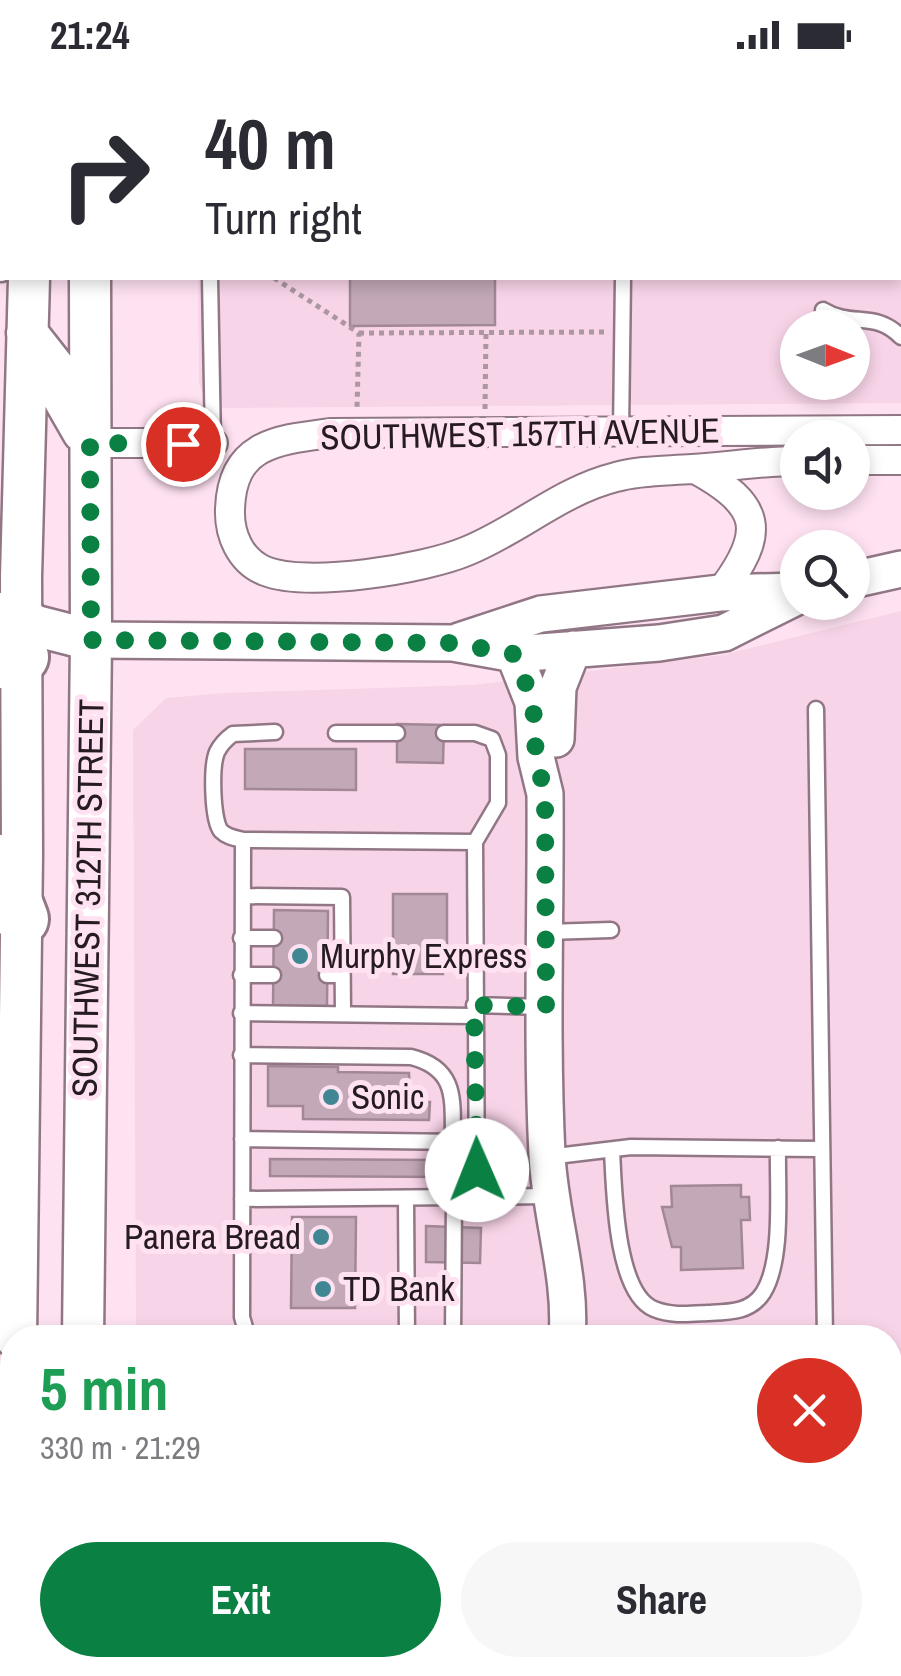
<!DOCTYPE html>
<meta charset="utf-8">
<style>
body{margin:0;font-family:"Archivo Narrow",sans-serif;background:#f7f7f7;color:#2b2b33;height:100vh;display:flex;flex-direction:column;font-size:38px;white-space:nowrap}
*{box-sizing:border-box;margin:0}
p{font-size:32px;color:#7c7c81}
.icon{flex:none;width:55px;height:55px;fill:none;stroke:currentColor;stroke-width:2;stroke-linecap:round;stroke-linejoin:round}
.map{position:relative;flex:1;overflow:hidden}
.details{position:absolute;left:0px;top:1255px;width:902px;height:352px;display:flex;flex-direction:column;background:#fff;border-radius:40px 40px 0 0;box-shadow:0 5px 15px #0003}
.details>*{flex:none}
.banner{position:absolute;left:0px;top:0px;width:902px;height:210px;box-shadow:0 5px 15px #0003;background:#fff;color:#2b2b33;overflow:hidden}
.needle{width:65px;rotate:91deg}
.buttons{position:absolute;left:780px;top:240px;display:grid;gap:20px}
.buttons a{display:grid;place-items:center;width:90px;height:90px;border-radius:50%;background:#fff;box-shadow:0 5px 15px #0003;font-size:50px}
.pin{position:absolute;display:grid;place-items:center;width:85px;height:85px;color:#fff;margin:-42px;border:5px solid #fff;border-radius:50%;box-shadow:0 2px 10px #0007}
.me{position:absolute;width:110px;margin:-55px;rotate:359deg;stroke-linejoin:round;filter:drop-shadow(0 0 8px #0008)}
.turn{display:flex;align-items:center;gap:35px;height:210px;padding:0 40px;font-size:45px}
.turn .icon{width:130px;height:130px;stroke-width:2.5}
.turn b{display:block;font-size:70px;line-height:85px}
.round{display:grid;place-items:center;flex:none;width:105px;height:105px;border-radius:52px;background:#f7f7f7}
.headline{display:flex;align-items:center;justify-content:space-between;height:170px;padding:0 40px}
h1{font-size:60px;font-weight:700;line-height:75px;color:#1e9e55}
.primary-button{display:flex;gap:20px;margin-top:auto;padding:20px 40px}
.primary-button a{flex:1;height:115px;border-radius:60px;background:#0b8043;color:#fff;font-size:40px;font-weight:700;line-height:115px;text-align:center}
.primary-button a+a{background:#f7f7f7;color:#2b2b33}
.status{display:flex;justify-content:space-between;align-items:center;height:70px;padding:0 50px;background:#fff;direction:ltr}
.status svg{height:28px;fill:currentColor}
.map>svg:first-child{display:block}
.built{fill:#f8d4e8;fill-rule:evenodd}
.building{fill:#c3a8b7;stroke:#a28897;stroke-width:2.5}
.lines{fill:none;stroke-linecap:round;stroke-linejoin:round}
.service-casing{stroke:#917785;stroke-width:19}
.minor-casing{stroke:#917785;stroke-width:32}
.tertiary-casing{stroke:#917785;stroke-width:40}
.secondary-casing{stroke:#917785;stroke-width:45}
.motorway-casing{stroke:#917785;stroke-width:58}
.path{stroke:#ab96a2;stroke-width:5;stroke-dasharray:5 5;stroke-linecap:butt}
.service{stroke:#fff;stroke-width:14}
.minor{stroke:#fff;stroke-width:28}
.tertiary{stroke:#fff;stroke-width:35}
.secondary{stroke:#fff;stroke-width:40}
.motorway{stroke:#fff;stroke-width:52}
.route{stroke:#0b8043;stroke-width:18;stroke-dasharray:0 32.4}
.poi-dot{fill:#418793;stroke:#ffe2f2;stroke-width:4}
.labels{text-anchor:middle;stroke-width:10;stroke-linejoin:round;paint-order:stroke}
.street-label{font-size:35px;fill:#251b21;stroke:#ffe2f2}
.poi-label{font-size:35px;fill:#251b21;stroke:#ffe2f2;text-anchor:start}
</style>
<div class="status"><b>21:24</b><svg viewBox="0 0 49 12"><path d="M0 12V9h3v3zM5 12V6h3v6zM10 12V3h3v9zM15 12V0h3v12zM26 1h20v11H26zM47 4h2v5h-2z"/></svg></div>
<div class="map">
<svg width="901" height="1606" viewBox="0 0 901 1606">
<rect width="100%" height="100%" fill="#ffe2f2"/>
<!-- built -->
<path class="built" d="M186,0H901V333L222,338L207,330L199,314L198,208H900V2ZM798,258H852V312H798Z
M901,541V1606H138V1595H890V1268L136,1267L133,660L166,628L226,623L472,615L723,585Z"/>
<!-- building -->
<path class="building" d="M312,0H534V2H312Z
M350,208H495V255L350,256Z
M397,654L444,655L443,693L397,692Z
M245,679H356V720L245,719Z
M393,824H447V876L443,875V904H393Z
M274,840L328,841L327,936H273Z
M268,996L338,997V1002L409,1003L410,1021H394V1032H430L429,1050L303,1049V1036H268Z
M270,1089L441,1090V1107L270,1106Z
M741,1115V1127H749L750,1150H741L743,1198L681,1200V1177H672L662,1137H672L671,1116Z
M292,1147H356L355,1238H291Z
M426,1156L481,1158L480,1193L426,1192Z
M392,1595H485V1596L392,1598Z
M690,1595H789V1606H690Z"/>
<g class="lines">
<defs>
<path id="service" d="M202,2V0
M0,148H2
M0,204H2
M210,208L213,373
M823,240C852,258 875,240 901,267
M621,362L623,208
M816,639L825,1268
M275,662L233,664C226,669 221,674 217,682C211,696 212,750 221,761C227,767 235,768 243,770L475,772
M336,663H397
M444,663H475L492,669L498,685V733L475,772L477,1129
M243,770L242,1247L248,1268
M243,826L342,827L343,944
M547,862L611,860
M241,868H274
M241,905H273
M327,905H342
M474,935L543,937
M241,943L474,946
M241,985L411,987C459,999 452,1032 453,1072
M242,1069L461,1072
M612,1080C614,1117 615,1223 654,1239C671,1246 689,1244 707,1243C728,1242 750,1243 763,1223C784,1190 777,1118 778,1078
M548,1087L631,1077L821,1079
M242,1129L550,1126
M406,1129L407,1268
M453,1268L454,1129
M890,1364H901
M253,1595V1606
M518,1595V1606
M833,1595V1606
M601,1597L626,1606"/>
<path id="minor" d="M90,373H213
M852,390H901
M798,391C761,391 727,397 692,399C666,401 641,400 616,407C560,421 519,460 467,481C425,499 307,518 265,501C240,491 229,464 230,439C232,374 276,370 330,363L901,360
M695,399C762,435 767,462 720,523"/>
<path id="tertiary" d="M852,510L901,499
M91,570L453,573L514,584L659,573L724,563L798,526
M459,571L541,544L720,523L796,521
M514,584L533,632L536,687L545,724C546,844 541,965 547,1085C550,1146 572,1207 567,1268
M556,669L558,617L573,579
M600,1595V1606"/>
<path id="secondary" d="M34,2V0
M92,2V0
M27,263L60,305L64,329L83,362
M21,552L91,570
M16,1268L22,785L21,507L29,208
M83,1268L91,570L90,208
M18,1595V1606
M82,1595V1606"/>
<path id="motorway" d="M0,549L21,552
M0,592L22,587
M0,791L22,849"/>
</defs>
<!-- service casing -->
<use href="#service" class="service-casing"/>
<!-- minor casing -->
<use href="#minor" class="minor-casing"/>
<!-- tertiary casing -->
<use href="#tertiary" class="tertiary-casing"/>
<!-- secondary casing -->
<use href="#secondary" class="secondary-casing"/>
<!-- motorway casing -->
<use href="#motorway" class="motorway-casing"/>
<!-- path -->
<path class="path" d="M274,208L359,263L357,338
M359,263L606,262
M485,339L486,262"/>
<!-- service -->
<use href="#service" class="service"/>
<!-- minor -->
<use href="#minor" class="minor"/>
<!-- tertiary -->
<use href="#tertiary" class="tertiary"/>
<!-- secondary -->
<use href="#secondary" class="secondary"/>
<!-- motorway -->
<use href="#motorway" class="motorway"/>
</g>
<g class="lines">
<!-- route -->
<path class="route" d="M183,374L90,373L91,570L453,573L514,584L533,632L536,687L545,724L546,937L474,935L477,1100"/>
</g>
<!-- markers -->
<g class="poi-dot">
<circle cx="300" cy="886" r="10"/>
<circle cx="331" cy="1027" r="10"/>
<circle cx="321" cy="1167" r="10"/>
<circle cx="323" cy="1219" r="10"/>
</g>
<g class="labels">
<!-- street labels -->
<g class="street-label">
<text transform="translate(520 364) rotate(-1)" y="12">SOUTHWEST 157TH AVENUE</text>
<text transform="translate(88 828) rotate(-89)" y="12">SOUTHWEST 312TH STREET</text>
</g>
<!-- poi labels -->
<g class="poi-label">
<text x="320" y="898">Murphy Express</text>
<text x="351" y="1039">Sonic</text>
<text x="301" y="1179" text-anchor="end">Panera Bread</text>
<text x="343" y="1231">TD Bank</text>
</g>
</g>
</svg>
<div class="buttons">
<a><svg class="needle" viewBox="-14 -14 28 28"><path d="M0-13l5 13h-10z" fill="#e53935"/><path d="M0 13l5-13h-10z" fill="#7c7c81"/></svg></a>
<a><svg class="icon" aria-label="sound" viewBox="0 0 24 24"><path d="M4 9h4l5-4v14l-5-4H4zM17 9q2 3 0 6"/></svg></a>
<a><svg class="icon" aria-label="search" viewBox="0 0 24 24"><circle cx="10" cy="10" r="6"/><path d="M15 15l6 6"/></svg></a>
</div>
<div class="pin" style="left:183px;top:374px;background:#d93025"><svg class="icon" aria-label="arrive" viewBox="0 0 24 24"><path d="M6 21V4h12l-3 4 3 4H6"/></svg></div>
<svg class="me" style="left:477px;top:1100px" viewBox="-20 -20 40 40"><circle r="19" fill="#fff"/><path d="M0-13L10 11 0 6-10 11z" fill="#0b8043"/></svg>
<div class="banner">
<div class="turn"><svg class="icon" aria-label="right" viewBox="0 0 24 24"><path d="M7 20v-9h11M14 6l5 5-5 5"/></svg><div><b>40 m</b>Turn right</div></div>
</div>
<section class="details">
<div class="headline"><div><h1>5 min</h1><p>330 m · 21:29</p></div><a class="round" style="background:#d93025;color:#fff"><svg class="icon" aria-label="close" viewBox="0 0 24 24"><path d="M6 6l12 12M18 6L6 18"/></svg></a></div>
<div class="primary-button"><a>Exit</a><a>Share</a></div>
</section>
</div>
